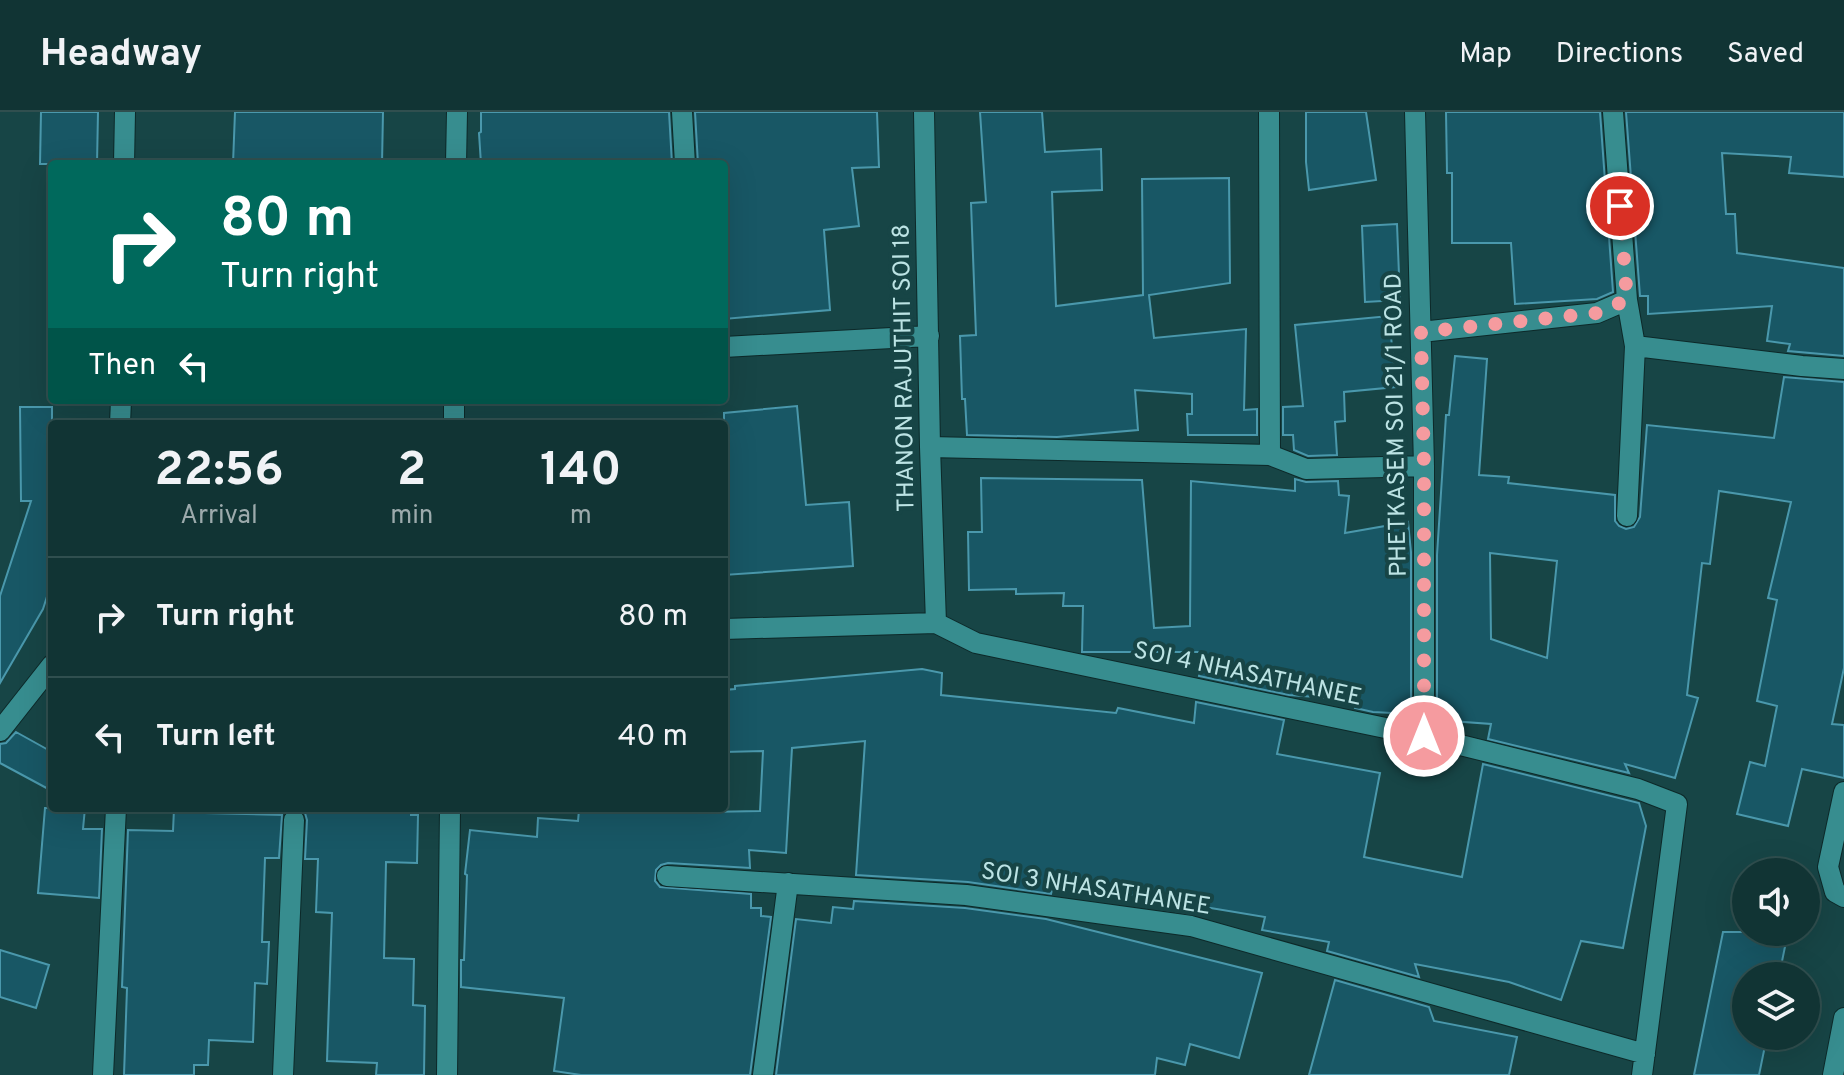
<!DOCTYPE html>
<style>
body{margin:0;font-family:Overpass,sans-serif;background:#1e3f40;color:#f1f3f6;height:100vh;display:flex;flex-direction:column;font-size:30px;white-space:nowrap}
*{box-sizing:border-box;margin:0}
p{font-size:26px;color:#9caaac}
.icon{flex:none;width:44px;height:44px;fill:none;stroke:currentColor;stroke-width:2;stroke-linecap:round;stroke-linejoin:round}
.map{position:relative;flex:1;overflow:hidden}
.panel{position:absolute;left:48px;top:308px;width:680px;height:392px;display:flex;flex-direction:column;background:#113434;border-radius:8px;box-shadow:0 8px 32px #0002,0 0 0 2px #304f4f}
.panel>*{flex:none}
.guide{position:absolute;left:48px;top:48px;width:680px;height:244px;border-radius:8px;box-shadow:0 8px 32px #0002,0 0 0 2px #304f4f;background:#00695c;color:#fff;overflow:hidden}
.tools{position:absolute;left:1732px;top:746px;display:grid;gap:16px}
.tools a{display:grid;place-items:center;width:88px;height:88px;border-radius:50%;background:#113434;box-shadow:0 8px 32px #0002,0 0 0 2px #304f4f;font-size:40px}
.pin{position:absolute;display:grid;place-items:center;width:68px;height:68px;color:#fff;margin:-34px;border:4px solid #fff;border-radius:50%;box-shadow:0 2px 8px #0007}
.me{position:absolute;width:88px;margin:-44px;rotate:0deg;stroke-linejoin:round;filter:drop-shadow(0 0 6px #0008)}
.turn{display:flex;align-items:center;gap:28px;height:168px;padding:0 40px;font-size:36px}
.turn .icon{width:104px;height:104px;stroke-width:2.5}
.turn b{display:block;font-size:56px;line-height:68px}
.then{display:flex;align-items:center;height:76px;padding:0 40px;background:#0003;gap:16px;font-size:30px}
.eta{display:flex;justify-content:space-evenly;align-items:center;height:136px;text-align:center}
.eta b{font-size:48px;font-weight:700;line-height:56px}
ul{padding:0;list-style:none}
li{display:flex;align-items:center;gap:24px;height:120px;padding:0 40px;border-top:2px solid #304f4f}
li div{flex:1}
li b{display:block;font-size:30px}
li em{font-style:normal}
header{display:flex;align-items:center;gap:48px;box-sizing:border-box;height:112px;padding:0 40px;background:#113434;border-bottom:2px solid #304f4f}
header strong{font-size:38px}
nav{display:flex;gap:44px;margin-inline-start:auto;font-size:28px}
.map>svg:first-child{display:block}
.building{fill:#185765;stroke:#4a98ac;stroke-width:2;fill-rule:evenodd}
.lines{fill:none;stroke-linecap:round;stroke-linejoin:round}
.lane-casing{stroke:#0d2929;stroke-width:22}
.street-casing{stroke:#0d2929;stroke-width:22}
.lane{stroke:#378d8f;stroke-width:20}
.street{stroke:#378d8f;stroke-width:20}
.route{stroke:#f59b9f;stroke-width:14;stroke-dasharray:0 25.2}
.labels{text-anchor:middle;stroke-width:8;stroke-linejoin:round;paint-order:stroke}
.street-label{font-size:24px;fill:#bce3e4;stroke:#174546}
</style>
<header>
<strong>Headway</strong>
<nav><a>Map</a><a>Directions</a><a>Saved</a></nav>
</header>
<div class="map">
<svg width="1844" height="963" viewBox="0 0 1844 963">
<rect width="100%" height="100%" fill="#174546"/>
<!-- building -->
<path class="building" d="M41,0H98L97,52H40Z
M235,0H383L382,52H233Z
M481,0H669L672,52H481L479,21L481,20Z
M695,0H877L879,55L852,56L859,114L824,118L830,198L724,207V52H698Z
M980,0H1042L1045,40L1101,37L1102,78L1052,80L1056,194L1143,183L1142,67L1229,66L1230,171L1149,183L1154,226L1246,217L1244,298L1257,297V323H1188L1187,302H1192V282L1135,278L1138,318L1057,325L967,323L965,287H962L960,224L976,223L971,91L986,90Z
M1306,0H1366L1376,68L1309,78L1306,50Z
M1446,0H1600L1613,180L1597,187L1515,192L1511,131H1452V61H1447Z
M1626,0H1844V65L1789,61L1791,45L1722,41L1726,102H1735L1737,141L1844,156V244L1788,239L1790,232L1767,229L1772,194L1648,202V184H1640Z
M1397,112L1400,188L1365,190L1362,114Z
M1389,204L1396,275L1344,280L1345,309L1335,310L1337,343L1308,344L1294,338L1293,323H1283V295L1303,294L1295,213Z
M1455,244L1487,247L1479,363L1509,365L1508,371L1615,383V409L1619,414L1626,417L1634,415L1640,405L1647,313L1774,326L1784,265L1844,270V556L1832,612L1844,613V666L1802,657L1788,714L1737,702L1750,650L1765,654L1777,594L1757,589L1777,488L1768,486L1791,390L1719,379L1710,452L1702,451L1687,583L1698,586L1675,666L1625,652L1629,661L1488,627L1491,612L1437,608V443L1446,303H1449ZM1490,441L1557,449L1547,546L1491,527Z
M797,294L806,393L849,390L853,454L724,463V301Z
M20,295H52V469L43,497L0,571V484L31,389H21Z
M981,366L1142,368L1154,516L1190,514L1191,369L1295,379V367L1306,370L1338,369L1339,383L1349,384L1345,421L1408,410L1411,440V602L1373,600L1355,596L1356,588L1289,583L1199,564L1202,540H1082L1083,494H1063L1064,481L1016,482V477L969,478L968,420H982Z
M922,557L942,561L941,583L1116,601L1118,596L1194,611L1196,590L1284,608L1277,642L1380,661L1364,745L1462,765L1483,652L1639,691L1646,714L1623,836L1581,829L1561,888L1509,870L1415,852L1419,865L1327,839L1329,830L1262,818L1265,805L1054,770L1051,782L968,770L856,763L865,629L792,636L786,741L749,738L750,756L668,751L661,753L656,758L655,769L660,775L751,782V796H761V804L771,805L750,963H581L554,959L564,886L461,875V848H464L467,763L465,762L470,718L537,725L538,706L578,709L579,698L612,700V696H706V700L760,699L763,639L724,640V578L735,577V574Z
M16,620L52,640V679L0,651V632L6,631Z
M45,696H85L83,717H102L99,786L38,781Z
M298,696H411V703H418L417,751L386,750L384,846L414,847L413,893L425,894L424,963H376L377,951L327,949L332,801L316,800L318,747H305L307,708L305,701Z
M174,697L205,698V701L282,703L279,746H265L262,830H269L267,872L255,871L253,930L209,928L208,953H194V963H124L127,876L122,875L128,718L173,719Z
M854,789L965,796L1046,807L1262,861L1239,946L1190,932L1185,953L1157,946L1155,963H776L796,807L831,811L833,795L853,797Z
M1723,820H1788L1779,864H1746V924H1767L1759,963H1694Z
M0,838L49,853L36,896L0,885Z
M1335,868L1429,895L1434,909L1517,925L1509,963H1309Z"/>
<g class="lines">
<defs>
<path id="lane" d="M1844,680L1828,755L1835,780L1844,785
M1833,963L1844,906"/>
<path id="street" d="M682,0L685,52
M924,0L930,335L936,511
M1269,0L1270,343
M1415,0L1424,354V624
M1613,0L1627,188
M124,52L125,0
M456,52L457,0
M1421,220L1597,201L1627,188L1635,234L1802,254L1844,257
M724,235L929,224
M120,312L121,288
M454,312V288
M930,335L1270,343L1306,357L1424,354
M1627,404L1635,234
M724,517L936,511L976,531L1424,624L1638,677L1677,692L1642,963
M0,619L52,553
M667,764L966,783L1191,814L1645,942
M103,963L116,696
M283,963L294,708
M447,963L450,696
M763,963L788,771"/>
</defs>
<!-- lane casing -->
<use href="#lane" class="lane-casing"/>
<!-- street casing -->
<use href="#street" class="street-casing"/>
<!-- lane -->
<use href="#lane" class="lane"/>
<!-- street -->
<use href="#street" class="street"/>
</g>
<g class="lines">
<!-- route -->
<path class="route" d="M1424,624V354L1421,220L1597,201L1627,188L1620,94"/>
</g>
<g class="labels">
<!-- street labels -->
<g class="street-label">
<text transform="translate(903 256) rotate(-91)" y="8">THANON RAJUTHIT SOI 18</text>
<text transform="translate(1395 313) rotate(-91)" y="8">PHETKASEM SOI 21/1 ROAD</text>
<text transform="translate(1248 561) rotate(12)" y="8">SOI 4 NHASATHANEE</text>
<text transform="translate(1096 776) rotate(9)" y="8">SOI 3 NHASATHANEE</text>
</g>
</g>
</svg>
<div class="tools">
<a><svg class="icon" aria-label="sound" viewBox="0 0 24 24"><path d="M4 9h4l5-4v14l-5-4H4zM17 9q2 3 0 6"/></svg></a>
<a><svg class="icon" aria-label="layers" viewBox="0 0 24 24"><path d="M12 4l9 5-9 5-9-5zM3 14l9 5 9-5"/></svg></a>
</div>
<div class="pin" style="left:1620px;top:94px;background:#d93025"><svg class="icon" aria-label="arrive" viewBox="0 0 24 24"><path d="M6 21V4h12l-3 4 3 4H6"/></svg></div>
<svg class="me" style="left:1424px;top:624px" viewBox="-20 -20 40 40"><circle r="17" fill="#f59b9f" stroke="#fff" stroke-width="3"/><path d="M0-11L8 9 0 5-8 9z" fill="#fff"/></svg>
<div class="guide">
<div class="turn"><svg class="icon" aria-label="right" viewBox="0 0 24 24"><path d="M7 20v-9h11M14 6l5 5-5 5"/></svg><div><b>80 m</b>Turn right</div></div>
<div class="then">Then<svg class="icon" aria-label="left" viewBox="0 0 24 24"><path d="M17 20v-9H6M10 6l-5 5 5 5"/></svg></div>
</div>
<section class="panel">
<div class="eta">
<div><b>22:56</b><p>Arrival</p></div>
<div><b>2</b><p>min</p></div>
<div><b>140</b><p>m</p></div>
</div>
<ul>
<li><svg class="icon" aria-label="right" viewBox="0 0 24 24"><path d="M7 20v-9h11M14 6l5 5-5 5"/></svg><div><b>Turn right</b></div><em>80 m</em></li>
<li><svg class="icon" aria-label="left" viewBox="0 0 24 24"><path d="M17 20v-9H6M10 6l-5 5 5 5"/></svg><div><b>Turn left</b></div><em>40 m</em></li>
</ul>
</section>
</div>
